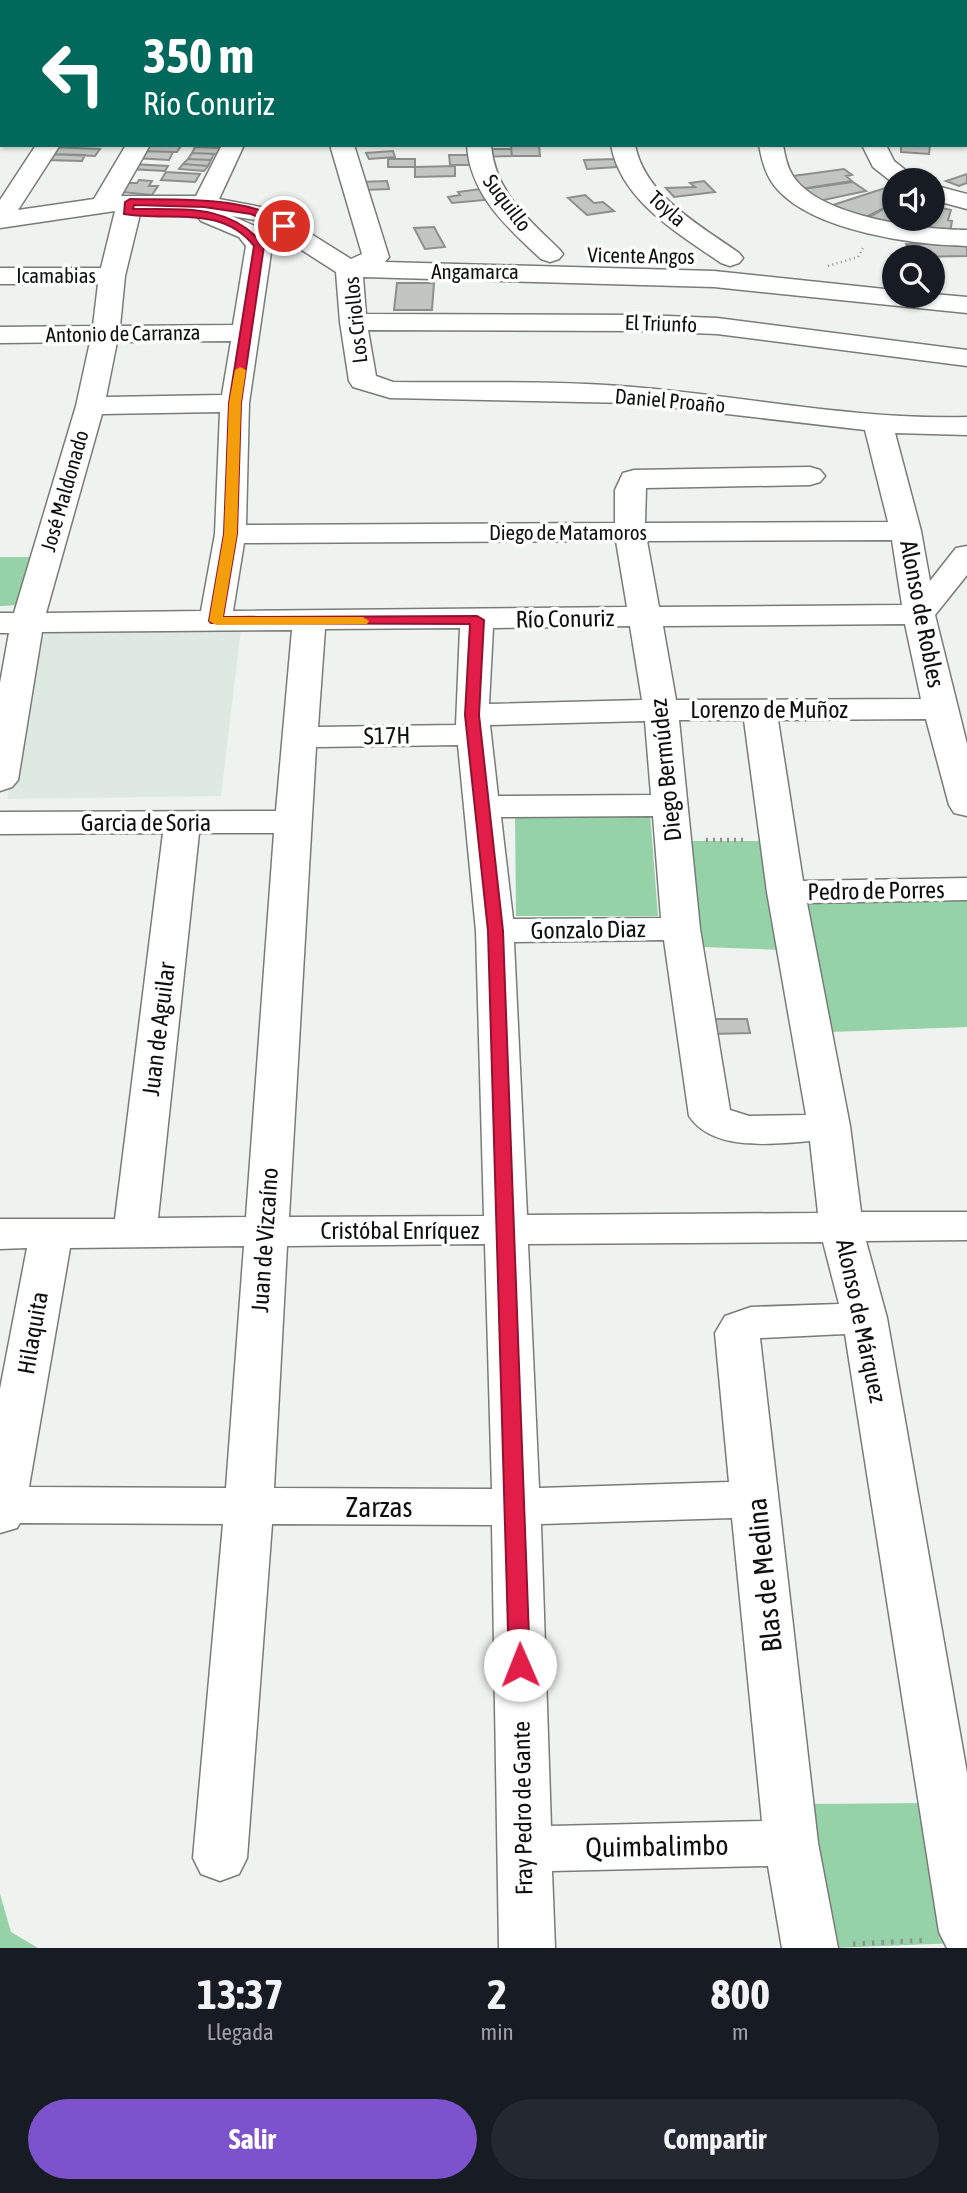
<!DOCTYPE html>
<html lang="es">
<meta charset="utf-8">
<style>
body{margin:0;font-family:"Asap Condensed",sans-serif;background:#242831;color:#f1f3f6;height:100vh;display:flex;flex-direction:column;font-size:26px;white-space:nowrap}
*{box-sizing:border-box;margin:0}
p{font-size:23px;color:#9ea1a6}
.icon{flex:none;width:38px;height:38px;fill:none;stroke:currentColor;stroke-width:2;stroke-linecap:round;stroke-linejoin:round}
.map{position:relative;height:1948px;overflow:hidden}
.panel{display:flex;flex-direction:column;background:#171b24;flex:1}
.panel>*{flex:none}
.hud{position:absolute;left:0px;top:0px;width:968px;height:147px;box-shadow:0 2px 5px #0004;background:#00695c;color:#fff;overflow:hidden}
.controls{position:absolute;left:882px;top:168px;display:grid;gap:14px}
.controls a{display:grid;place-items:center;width:63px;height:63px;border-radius:50%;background:#171b24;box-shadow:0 2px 5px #0004;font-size:35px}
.pin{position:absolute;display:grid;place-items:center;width:60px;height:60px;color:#fff;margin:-30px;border:4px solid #fff;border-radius:50%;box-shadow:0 2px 7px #0007}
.me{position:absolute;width:77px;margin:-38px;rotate:359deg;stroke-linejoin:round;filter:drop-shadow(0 0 5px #0008)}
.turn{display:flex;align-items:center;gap:24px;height:147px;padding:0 28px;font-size:32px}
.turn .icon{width:91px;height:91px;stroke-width:2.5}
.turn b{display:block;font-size:49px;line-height:60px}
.eta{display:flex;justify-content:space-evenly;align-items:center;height:119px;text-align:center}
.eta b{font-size:42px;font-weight:700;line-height:49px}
.action{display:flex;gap:14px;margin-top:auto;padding:14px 28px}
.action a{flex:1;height:80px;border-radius:42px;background:#7c53cc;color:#fff;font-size:28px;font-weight:700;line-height:80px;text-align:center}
.action a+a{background:#242831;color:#f1f3f6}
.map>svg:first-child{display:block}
.built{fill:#dee9e1}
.green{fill:#95d2a8}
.building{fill:#c2c6c3;stroke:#8c908d;stroke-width:2}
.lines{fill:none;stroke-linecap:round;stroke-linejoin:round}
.minor-casing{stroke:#787c79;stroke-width:3}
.path-far2{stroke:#8f9290;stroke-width:2.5;stroke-dasharray:1 3.5;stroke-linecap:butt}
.path-far1{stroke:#8f9290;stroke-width:4.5;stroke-dasharray:2 5;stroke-linecap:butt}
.path{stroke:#8f9290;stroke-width:5;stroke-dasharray:2.5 7;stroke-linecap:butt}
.minor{fill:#fff;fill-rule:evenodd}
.route{fill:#e11d48;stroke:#92132f;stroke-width:2}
.slow{fill:#f59e0b}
.labels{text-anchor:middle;stroke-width:7;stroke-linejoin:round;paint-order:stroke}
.far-street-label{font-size:21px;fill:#0e0f0e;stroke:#fff}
.street-label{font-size:24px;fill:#0e0f0e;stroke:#fff}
.near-street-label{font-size:28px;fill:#0e0f0e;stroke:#fff}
</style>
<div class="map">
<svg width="967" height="1948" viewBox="0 0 967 1948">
<rect width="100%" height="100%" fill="#eff3f0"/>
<!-- built -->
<path class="built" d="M241,629L221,796L7,799L44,631Z"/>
<!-- green -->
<path class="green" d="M0,557H36L21,605L0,606Z
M515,813H650L658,916H516Z
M691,841H768L785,950L702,947Z
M967,895V1027L831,1032L801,902Z
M931,1803L958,1943L833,1948L806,1804Z
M0,1894L11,1932L38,1948H0Z"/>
<!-- building -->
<path class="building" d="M142,145L181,146L177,152L139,151Z
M511,145H539L540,156H512Z
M901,145H930L929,154L901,152Z
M51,147L100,149L95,156L47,154Z
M195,147L220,148L217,154L192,153Z
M482,149H511L512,156L483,157Z
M139,151L173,152L169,160L135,158Z
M393,151L395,157L369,159L366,153Z
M192,153L214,154L211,160L188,159Z
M47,154L85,155L82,161L44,160Z
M449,155H469L471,165H450Z
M188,159L211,160L208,166L183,164Z
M388,159H415V167H388Z
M615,159L617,167L587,169L584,160Z
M132,164L168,166L165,171L129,169Z
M183,164L208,166L204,171L179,169Z
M455,166V176L415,177V167Z
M844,169L852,175L846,176L852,181L800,189L786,177Z
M166,172L200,174L195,182L161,180Z
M967,174V183L959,186L946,181Z
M139,180L152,181L149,186H158L152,195L121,192L129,183H137Z
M387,181L389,189L362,190L360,182Z
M704,181L715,192L674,197L666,188L695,187L690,183Z
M853,182L866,191L814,202L796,190Z
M885,188L894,192V203L860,220L830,206Z
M480,189L485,200L452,203L448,197L460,195L458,192Z
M585,195L594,203L603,202L614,211L587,215L568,198Z
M894,203V219H910L898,230L868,218Z
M933,206L951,210L948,220L952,221L950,232L899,229L912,219H933Z
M434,227L445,247L425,249L414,228Z
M967,243V256L912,257L906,244Z
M397,283H434L432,310H394Z
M711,1019H747L750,1033L713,1034Z"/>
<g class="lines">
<defs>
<path id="minor" d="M172,0H194L172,2Z
M359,0H381V2H360Z
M479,0H501V2H480Z
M918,0H950L917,2Z
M0,11H2L0,25Z
M966,47H967V61H966Z
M0,64H2V78H0Z
M966,86H967V100H966Z
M36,145H60L18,210L94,199L126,145H150L121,196H196L222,145H244L219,199L271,209L351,259L362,254L330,145H354L389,257L385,262L714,271L894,290V296H933V294L967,297V313L714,287L363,277L366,314L642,315L717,318L967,350V366L717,334L642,331L368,330L376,376L393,382C472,383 553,380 633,387C744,396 855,420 967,417V435L895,433L921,531L930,581L956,548L967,546V575L935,615L967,744V816L954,813L949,805L926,719L778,720L803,881L967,878V900L807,903L850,1126L861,1212H967V1240L866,1241L887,1318L967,1773V1948H947L939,1932L845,1334L760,1338L818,1843L838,1948H782L768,1866L552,1871L555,1948H499L492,1525L272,1524L247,1858L239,1874L220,1881L201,1874L193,1858L223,1524L20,1523L17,1528L0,1533V1389L27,1248L0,1249V1219H115L163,833L0,834V812L276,811L292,630L42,632L18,780L12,787L0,791V683L9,633H0V613H14L76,406L90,342L0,343V327L93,326L98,284H0V268H101L115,211L0,228V200ZM141,210L201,211L197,216L201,221L239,237L246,246L233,325L120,326L125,276ZM232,216L255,220L336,272L340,322L349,381L353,387L390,398L631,403L865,430L888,522L645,523L646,488L810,485L820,482L825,476L820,470L810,467L634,470L623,473L615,490V523L246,525L249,403L272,246L257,227ZM231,341L222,395L106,397L117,342ZM220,412L215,534L201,611L46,613L102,414ZM892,540L902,605L659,607L647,541ZM616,541L627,607L233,611L244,543ZM905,624L921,699L676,700L663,626ZM630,626L642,700L489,704L493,628ZM460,628L456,725L318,727L325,629ZM679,720H744L767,892L806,1115L749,1116L730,1110L700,929ZM645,721L651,795L498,796L490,725ZM458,745L476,931L484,1216L289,1217L316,747ZM653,816L661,918L513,919L501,817ZM199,833H274L246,1217L158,1218ZM664,940L689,1116C713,1152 773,1144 810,1141L818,1213L527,1215L514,942ZM823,1242L839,1304L751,1307L725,1316L715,1333L729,1482L539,1488L528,1244ZM485,1244L492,1489L274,1488L287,1246ZM244,1246L226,1488L29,1487L70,1248ZM732,1518L762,1821L551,1826L541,1524Z
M467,145H491C495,192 527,218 559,249L563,254L559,259L550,262L541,259C507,227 470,195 467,145Z
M611,145H635C645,196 700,225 739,253L743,258L739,263L730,266L721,263C678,233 621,201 611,145Z
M759,145H783C785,156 787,167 793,176C819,217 923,230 967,230V246C914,245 815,231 778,190C766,177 762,161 759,145Z
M862,145H886L894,161L918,180L892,182L873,167Z
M933,185L967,194V209L933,200Z"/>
</defs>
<!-- minor casing -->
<use href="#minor" class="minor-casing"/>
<!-- path-far2 -->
<path class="path-far2" d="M828,266L858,257L864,246"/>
<!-- path-far1 -->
<path class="path-far1" d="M706,840H746"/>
<!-- path -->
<path class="path" d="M853,1944L928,1940"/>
<!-- minor -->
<use href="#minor" class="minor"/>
</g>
<!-- route -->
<path class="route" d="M130,199C176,200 253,195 290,226L284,229L251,214L204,207L134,205L133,209C181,210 232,203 264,246L241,403L237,534L223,617L477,616L484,620L479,715L503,931L530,1665L527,1671L520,1673L512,1671L509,1665L488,931L465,715L470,624L211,623L209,621L224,534L229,403L254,246C221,204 169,222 124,214L125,202Z"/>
<!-- slow -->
<path class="slow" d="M240,367L246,370L241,403L237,534L223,617H363L369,621L367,624L216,625L209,621L224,534L229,403L235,370Z"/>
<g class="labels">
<!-- far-street labels -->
<g class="far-street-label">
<text transform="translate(507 203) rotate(53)" y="7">Suquillo</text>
<text transform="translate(667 209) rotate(42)" y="7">Toyla</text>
<text transform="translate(641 256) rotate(1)" y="7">Vicente Angos</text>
<text x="475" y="279">Angamarca</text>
<text x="56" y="283">Icamabias</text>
<text transform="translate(356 320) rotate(-96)" y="7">Los Criollos</text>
<text transform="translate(661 324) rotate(2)" y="7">El Triunfo</text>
<text transform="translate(123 334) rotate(-1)" y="7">Antonio de Carranza</text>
<text transform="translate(670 401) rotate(5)" y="7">Daniel Proaño</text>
<text transform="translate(65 491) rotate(-74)" y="7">José Maldonado</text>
<text x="568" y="540">Diego de Matamoros</text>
</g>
<!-- street labels -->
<g class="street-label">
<text transform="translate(922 614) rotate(79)" y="8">Alonso de Robles</text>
<text transform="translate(565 619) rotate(-1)" y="8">Río Conuriz</text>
<text x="769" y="718">Lorenzo de Muñoz</text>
<text transform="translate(387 736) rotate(-1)" y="8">S17H</text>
<text transform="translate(666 770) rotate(-96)" y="8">Diego Bermúdez</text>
<text x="146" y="831">Garcia de Soria</text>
<text transform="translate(876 891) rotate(-1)" y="8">Pedro de Porres</text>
<text transform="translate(588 930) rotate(-1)" y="8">Gonzalo Diaz</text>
<text transform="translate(159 1029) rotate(-83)" y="8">Juan de Aguilar</text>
<text x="400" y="1239">Cristóbal Enríquez</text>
<text transform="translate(265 1240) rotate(-86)" y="8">Juan de Vizcaíno</text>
<text transform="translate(861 1321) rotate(78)" y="8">Alonso de Márquez</text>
<text transform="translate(33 1333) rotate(-80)" y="8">Hilaquita</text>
<text transform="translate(523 1808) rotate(-91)" y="8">Fray Pedro de Gante</text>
</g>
<!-- near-street labels -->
<g class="near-street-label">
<text x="379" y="1517">Zarzas</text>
<text transform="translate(764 1575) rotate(-96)" y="10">Blas de Medina</text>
<text transform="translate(657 1846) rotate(-1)" y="10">Quimbalimbo</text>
</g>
</g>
</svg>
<div class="controls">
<a><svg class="icon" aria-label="sound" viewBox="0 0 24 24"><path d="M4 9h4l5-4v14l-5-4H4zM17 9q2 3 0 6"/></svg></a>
<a><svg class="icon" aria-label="search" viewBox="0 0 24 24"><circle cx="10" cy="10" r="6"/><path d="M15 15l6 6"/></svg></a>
</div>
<div class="pin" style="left:284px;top:226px;background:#d93025"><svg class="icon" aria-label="arrive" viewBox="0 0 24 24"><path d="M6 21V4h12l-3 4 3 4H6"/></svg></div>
<svg class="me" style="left:520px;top:1665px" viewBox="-20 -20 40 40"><circle r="19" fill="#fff"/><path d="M0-13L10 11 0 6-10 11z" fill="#e11d48"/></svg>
<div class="hud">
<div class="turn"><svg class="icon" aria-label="left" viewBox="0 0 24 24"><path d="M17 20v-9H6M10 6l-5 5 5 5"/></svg><div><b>350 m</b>Río Conuriz</div></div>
</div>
</div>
<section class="panel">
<div class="eta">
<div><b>13:37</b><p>Llegada</p></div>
<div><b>2</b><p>min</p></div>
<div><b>800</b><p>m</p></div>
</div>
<div class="action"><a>Salir</a><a>Compartir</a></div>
</section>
